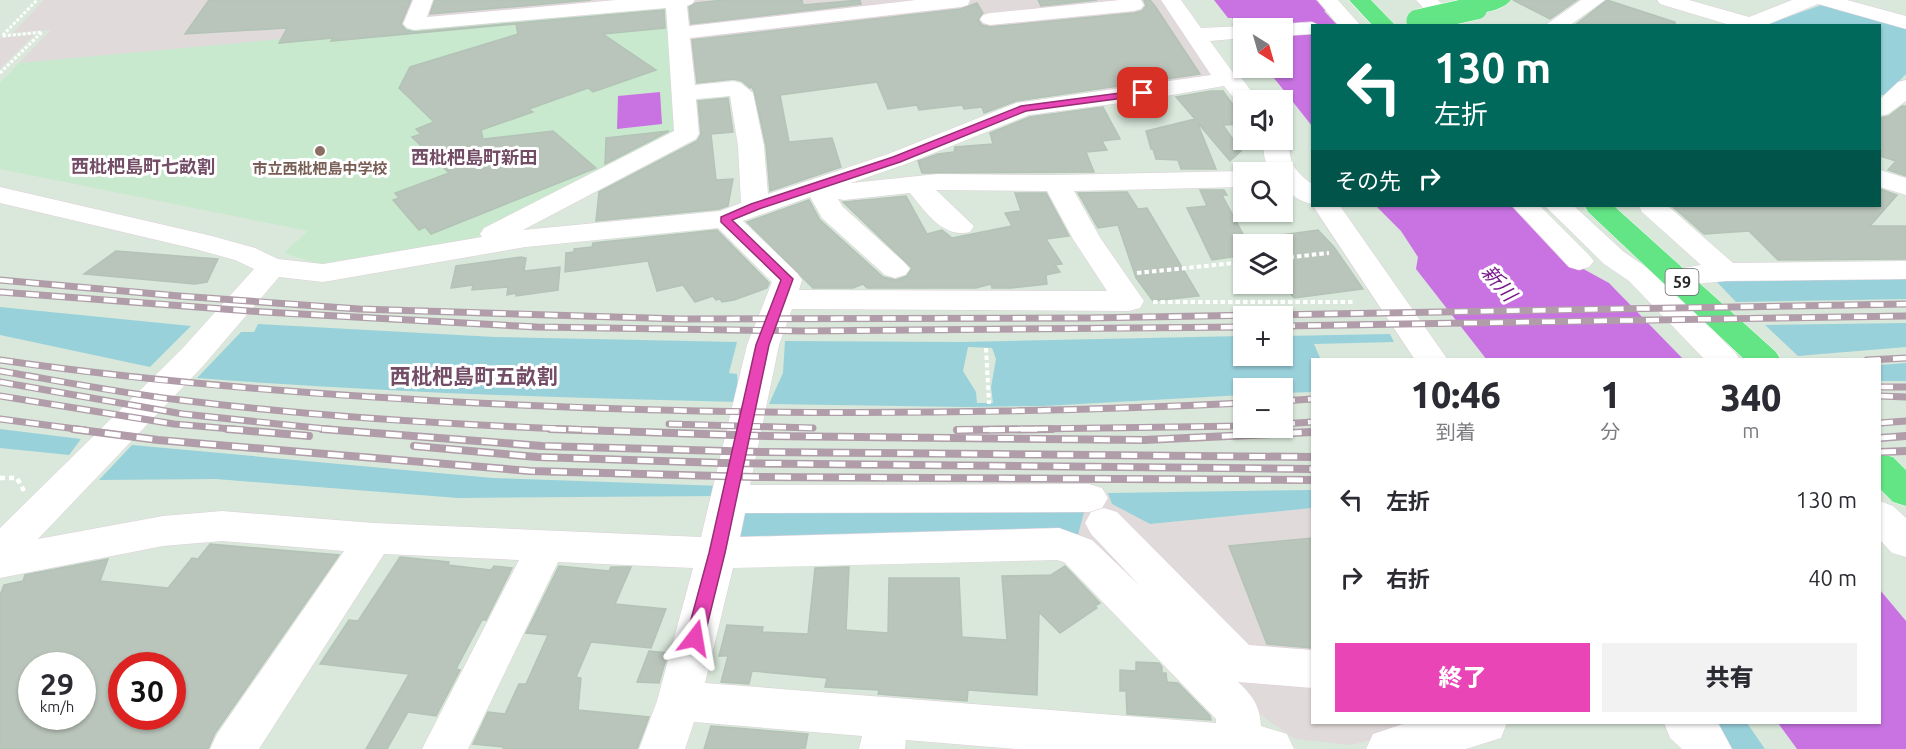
<!DOCTYPE html>
<html lang="ja">
<meta charset="utf-8">
<style>
body{margin:0;font-family:Ubuntu,"Noto Sans JP",sans-serif;background:#f2f2f3;color:#2b2b33;height:100vh;display:flex;flex-direction:column;font-size:22px;white-space:nowrap}
*{box-sizing:border-box;margin:0}
p{font-size:20px;color:#7c7c81}
.icon{flex:none;width:33px;height:33px;fill:none;stroke:currentColor;stroke-width:2;stroke-linecap:round;stroke-linejoin:round}
.map{position:relative;flex:1;overflow:hidden}
.sheet{position:absolute;left:1311px;top:358px;width:570px;height:366px;display:flex;flex-direction:column;background:#fff;border-radius:0px;box-shadow:0 2px 4px #0004}
.sheet>*{flex:none}
.hud{position:absolute;left:1311px;top:24px;width:570px;height:183px;border-radius:0px;box-shadow:0 2px 4px #0004;background:#00695c;color:#fff;overflow:hidden}
.needle{width:39px;rotate:143deg}
.tools{position:absolute;left:1233px;top:18px;display:grid;gap:12px}
.tools a{display:grid;place-items:center;width:60px;height:60px;border-radius:0px;background:#fff;box-shadow:0 2px 4px #0004;font-size:30px}
.speed{position:absolute;left:18px;top:652px;display:flex;gap:12px;font-size:30px;font-weight:700;text-align:center}
.speed>*{display:grid;place-content:center;width:78px;height:78px;border-radius:50%;background:#fff;box-shadow:0 2px 4px #0004;line-height:1}
.speed small{font-size:15px;font-weight:400}
.speed .limit{border:9px solid #d22;background:#fff;color:#111}
.pin{position:absolute;display:grid;place-items:center;width:51px;height:51px;color:#fff;margin:-26px;border-radius:12px;box-shadow:0 3px 9px #0006}
.me{position:absolute;width:66px;margin:-33px;rotate:14deg;stroke-linejoin:round;filter:drop-shadow(0 0 4px #0008)}
.turn{display:flex;align-items:center;gap:21px;height:126px;padding:0 24px;font-size:27px}
.turn .icon{width:78px;height:78px;stroke-width:2.5}
.turn b{display:block;font-size:42px;line-height:51px}
.then{display:flex;align-items:center;height:57px;padding:0 24px;background:#0003;gap:12px;font-size:22px}
.eta{display:flex;justify-content:space-evenly;align-items:center;height:102px;text-align:center}
.eta b{font-size:36px;font-weight:800;line-height:42px}
.button{display:flex;gap:12px;margin-top:auto;padding:12px 24px}
.button a{flex:1;height:69px;border-radius:0px;background:#ea45b6;color:#fff;font-size:24px;font-weight:800;line-height:69px;text-align:center}
.button a+a{background:#f2f2f3;color:#2b2b33}
ul{padding:0;list-style:none}
li{display:flex;align-items:center;gap:18px;height:78px;padding:0 24px}
li div{flex:1}
li b{display:block;font-size:22px}
li em{font-style:normal}
.map>svg:first-child{display:block}
.industrial{fill:#e1dadb}
.education{fill:#c9e9cf}
.green{fill:#99d1db;fill-rule:evenodd}
.water{fill:#c973e3}
.building{fill:#b9c4ba;stroke:#b3c3b6;stroke-width:1.5;fill-rule:evenodd}
.lines{fill:none;stroke-linecap:round;stroke-linejoin:round}
.minor-casing{stroke:#dfcfda;stroke-width:1}
.major-casing{stroke:#fff;stroke-width:1}
.path-far2{stroke:#fff;stroke-width:3;stroke-dasharray:3 2;stroke-linecap:butt}
.path-far1{stroke:#fff;stroke-width:4;stroke-dasharray:4.5 3;stroke-linecap:butt}
.path{stroke:#fff;stroke-width:4.5;stroke-dasharray:5 4;stroke-linecap:butt}
.minor{fill:#fff;fill-rule:evenodd}
.major{fill:#63e485;fill-rule:evenodd}
.rail-far1-casing{stroke:#b09da9;stroke-width:7}
.rail-casing{stroke:#b09da9;stroke-width:8}
.rail-far1{stroke:#fff;stroke-width:4.5;stroke-dasharray:13;stroke-linecap:butt}
.rail{stroke:#fff;stroke-width:5;stroke-dasharray:16;stroke-linecap:butt}
.major-bridge-casing{stroke:#fff;stroke-width:24;stroke-linecap:butt}
.major-bridge{stroke:#63e485;stroke-width:23}
.route{fill:#ea45b6;stroke:#982d76;stroke-width:1.5}
.education-dot{fill:#8d6e63;stroke:#fff;stroke-width:2}
.labels{text-anchor:middle;stroke-width:6;stroke-linejoin:round;paint-order:stroke}
.far-education-label{font-size:15px;font-weight:bold;fill:#785e54;stroke:#fff}
.shield{fill:#fff;stroke:#686868;stroke-width:1.5}
.shield-label{font-size:16px;font-weight:bold;fill:#272727}
.far-quarter-label{font-size:18px;font-weight:bold;fill:#734c66;stroke:#fff}
.water-label{font-size:20px;font-style:italic;fill:#78188a;stroke:#fff}
.quarter-label{font-size:21px;font-weight:bold;fill:#734c66;stroke:#fff}
</style>
<div class="map">
<svg width="1906" height="749" viewBox="0 0 1906 749">
<rect width="100%" height="100%" fill="#d9e8da"/>
<!-- industrial -->
<path class="industrial" d="M44,0H1164L1213,77L1104,95L1080,59L1052,36L692,72L666,4L19,63L51,30L13,33Z
M34,35L0,69V38Z
M1094,493H1108L1112,504L1150,524L1312,508V723H1438L1351,745L1295,739L1265,718L1078,535L1086,505Z"/>
<!-- education -->
<path class="education" d="M667,4L675,133L459,246L322,265L284,253L308,231L0,169V83L19,63Z"/>
<!-- green -->
<path class="green" d="M1824,4L1906,27V74L1886,95H1880V26H1763Z
M1906,277V299L1736,302L1715,280Z
M0,307L191,326L150,367L0,335Z
M1906,323V347L1798,356L1765,325Z
M258,324L495,337L737,342L729,373L737,374L739,402C558,398 377,392 197,378L241,332H254Z
M1390,334L1394,342L1314,344L1321,360H1312V392L1283,393L1282,388H1244L1243,395L1044,406L965,407L769,404L783,373L785,341L962,342L1243,336L1244,356H1282L1283,336ZM968,347L992,348L996,359L991,387L993,403H977L976,392L963,371Z
M1906,363V381H1880V365Z
M0,429L81,439L69,455L0,448Z
M132,445L493,478L722,486L719,496L458,498L216,479L99,480Z
M1312,490V508L1150,524L1112,504L1108,493Z
M1086,505L1078,535L740,543L739,508Z
M1703,723H1747L1765,749H1720Z"/>
<!-- water -->
<path class="water" d="M1214,0H1319L1328,11H1324L1337,25L1312,26V126L1266,68H1282V28H1244L1243,32L1232,18H1228Z
M660,92L662,124L617,129L618,96Z
M1376,206H1513L1567,260L1609,283L1684,360H1487L1416,269L1418,257L1401,231Z
M1880,590L1906,621V749H1797L1778,723H1880Z"/>
<!-- building -->
<path class="building" d="M209,0H411L401,24L406,30L414,32L664,10L665,28L603,34L656,70L593,92L588,88L529,109L533,112L481,130L483,139L553,131L596,168L431,234L425,227L419,230L393,200L399,198L395,193L449,173L412,137L421,134L416,129L434,122L399,88L410,67L518,34L516,24L331,41L333,38L279,43L287,28L185,34Z
M435,0H591L430,14Z
M724,0H802L803,5L860,0L861,4L691,24L689,7L696,3Z
M1038,0H1097L1041,6Z
M1144,0H1150L1155,6L1200,74L1016,101L984,113L982,107L964,109L962,105L919,110L917,105L888,109L877,82L780,95L789,142L832,138L841,167L770,191L766,146L754,91L751,86L750,88L742,81L734,79L697,83L692,40L961,9L977,3L983,13L978,20L982,25L990,27L1134,13L1142,11L1146,6Z
M1513,0H1577L1550,19Z
M1607,0L1675,22V26H1574Z
M1211,91H1223L1244,120V124L1223,125L1241,151L1230,161L1197,122L1216,169H1181L1178,160L1156,159L1153,149H1151L1146,131L1195,119L1176,97Z
M728,98L733,132L711,134L716,180L733,179L728,206L719,209L596,221L599,192L697,141L701,134L698,101Z
M1902,106H1906V176L1888,170L1896,161L1880,156V118L1889,116Z
M1103,107L1120,139L1102,141L1107,150L1086,152L1094,172L922,173L918,161L938,154L954,152L955,147L993,144L990,133L1030,117Z
M669,131L605,164L606,138Z
M1880,189L1897,195L1870,226H1906V259L1778,260L1749,231L1704,234L1672,206H1880Z
M1200,190H1224L1227,195H1222L1244,236V255L1212,260L1187,208L1207,206Z
M1127,192L1138,209L1147,208L1199,296L1153,301L1136,278L1118,225L1098,228L1078,193Z
M1015,193H1046L1069,236L1046,239L1062,264L1055,265L1060,272L1046,275L1047,284L1011,288H992L991,284L976,288H867L863,284L853,288H813L747,222L809,200L820,220L883,277L896,280L907,276L912,268L843,202L906,196L927,234L942,230L952,238L1012,226L1005,213L1021,211Z
M717,230L769,283L767,288L734,300L722,302L720,299L716,300L713,296L695,302L683,285L657,291L648,261L565,272L566,253L574,252V249L592,247L593,243Z
M1318,230L1334,247L1363,289L1294,298L1282,283V235Z
M116,251L191,257L218,259L207,282L195,284L84,274Z
M521,257L526,258L524,271L560,267L558,290L516,296V293L507,295L508,287L472,290L473,285L451,288L456,266Z
M1312,538V648L1267,644L1229,546Z
M210,544L339,555L215,733L208,749H0V595L4,585L23,581L25,575L108,559L100,581L168,588L192,558L198,559ZM32,666H82V717H32ZM122,666H172V717H122Z
M400,557L449,562L448,565L491,570L494,566L512,568L486,620H482L456,669L460,670L436,716L408,712L387,749H366L409,674L320,664L349,620L358,621Z
M559,566L609,571L611,567H631L615,604L666,609L651,648L591,642L576,677L581,678L578,710L649,717L637,749H503L504,747L473,744L488,712L505,714L519,684H526L548,635L526,633Z
M1065,566L1100,603L1095,606L1097,608L1060,633L1039,612L1037,695L968,690L967,701L878,694L879,690L825,687L827,678L752,671L749,684L721,682L728,656H719L727,625L763,627L762,632L808,634L815,568L849,567L846,630L888,633L889,578H959L962,637L1007,640L1002,576L1051,575Z
M649,651L668,653L659,683L637,682Z
M1136,662L1159,663L1162,667V673H1166L1167,682L1178,683L1210,716L1211,720L1127,714L1126,691H1120V670L1136,671Z
M711,726L808,734L805,749H704Z"/>
<g class="lines">
<defs>
<path id="minor" d="M413,0H433L427,17L616,0H695L692,4L687,6L689,26L916,0H970L968,5L961,7L690,38L695,85L733,81L741,83L753,93L764,146L768,194L888,154L1016,103L1211,75L1161,0H1181L1201,28L1244,26L1252,27L1244,28V38L1210,41L1234,74L1240,76L1258,100H1244V106L1239,105L1224,86L1143,100L1029,115L906,164L851,183L937,174L1056,175L1244,171L1250,172H1244V187L1074,191L1101,239L1144,301L1140,308L1129,311L792,309L779,345L750,485L1089,484L1102,488L1108,498L1102,508L1089,512L745,513L740,537L1059,528L1092,540L1140,586L1091,534L1085,523L1091,512L1104,508L1117,512L1249,645L1312,650V688L1238,682C1253,696 1260,706 1261,726L1287,734L1294,749H1016L906,740L905,749H859L862,736L694,722L685,749H639L657,701L693,568L558,562L468,749H422L519,560L384,554L259,749H210L217,734L344,551L222,541L163,546L0,578V528L181,350L254,269L235,260L195,249L0,203V187L212,236L255,248L278,259L323,264L482,237L480,234L484,228L674,131L666,8L414,30L407,28L403,24ZM730,96L738,146L741,203L720,211L523,230L696,139L699,134L696,99ZM936,190L1047,191L1073,239L1107,291L799,290L802,280L798,274L743,221L810,197L822,218L885,275L895,278L905,275L910,269L905,263L843,207L838,199L844,200L910,193C925,211 943,239 970,232L974,226ZM718,228L772,282L747,345L701,537L374,523L222,511L163,516L38,539L203,366L279,277L323,282L526,247ZM1057,560L1064,562L1216,719V723L705,683L733,568Z
M1120,0H1141L1144,5L1141,9L1134,11L990,25L983,23L980,19L983,15L990,13Z
M1317,0H1338L1361,26H1339Z
M1416,0H1438L1463,26H1440Z
M1581,0H1605L1569,26H1544Z
M1657,0H1689L1749,17L1792,0H1847L1906,16V29L1818,4L1764,26H1733L1660,4Z
M1312,22L1321,26H1312V34L1282,36V28H1272L1282,24Z
M1906,80V101L1888,114L1880,116V99L1898,82Z
M1282,134L1290,140C1287,162 1296,172 1312,184V204C1300,202 1292,195 1282,186V172H1271C1264,162 1263,153 1264,140H1282Z
M1880,170L1906,178V195L1880,187Z
M1313,206H1340L1448,360H1415Z
M1512,206H1540L1589,255L1594,261L1589,267L1579,270L1569,267Z
M1545,206H1574L1624,252L1649,269L1664,283L1660,277L1665,271L1701,265L1642,212L1639,206H1668L1733,263L1906,261V279L1726,281L1675,286L1665,284L1735,352L1740,360H1705L1629,281L1604,264Z
M1880,501L1893,506L1906,518V557L1892,553L1880,540Z
M1406,723H1507L1501,738L1466,749H1366L1373,734Z
M1664,723H1718L1732,749H1682L1670,738Z"/>
<path id="major" d="M1349,0H1371L1396,26H1373Z
M1480,0H1511C1504,10 1480,15 1469,12L1466,8L1469,4Z
M1585,206H1614L1776,352L1781,360H1745L1588,212Z
M1880,454L1893,457L1906,470V506L1893,502L1880,489Z"/>
</defs>
<!-- minor casing -->
<use href="#minor" class="minor-casing"/>
<!-- major casing -->
<use href="#major" class="major-casing"/>
<!-- path-far2 -->
<path class="path-far2" d="M0,73L42,32L2,36L37,0"/>
<!-- path-far1 -->
<path class="path-far1" d="M1282,258L1329,253
M1137,273L1244,262
M1153,302H1353
M986,348L989,404"/>
<!-- path -->
<path class="path" d="M0,478H17L24,491"/>
<!-- minor -->
<use href="#minor" class="minor"/>
<!-- major -->
<use href="#major" class="major"/>
<defs>
<path id="rail-far1" d="M0,280L179,296L359,309L681,319L1089,318L1906,304
M0,292L264,312L537,327L805,331L1244,327
M1282,326L1906,316
M0,360C165,384 332,396 499,404C747,416 996,415 1244,403
M1867,360L1906,358
M0,371C60,381 120,393 180,400C318,417 456,425 594,430
M0,382L183,414L336,430
M1880,387H1906
M0,396L174,424L243,430
M1880,396L1906,397
M1282,401L1312,399
M0,419L84,430
M1880,423L1906,421
M669,424L813,428
M1282,424L1312,422
M957,430L1244,426"/>
<path id="rail" d="M73,429L158,440L530,471L756,477L1312,480
M227,429L309,436
M322,429L542,446L762,452L1312,457
M550,429L766,436L1144,440L1312,432
M957,430L1052,429
M1880,438L1906,436
M414,446L537,457L723,463L1312,469
M1880,452L1906,451"/>
</defs>
<!-- rail-far1 casing -->
<use href="#rail-far1" class="rail-far1-casing"/>
<!-- rail casing -->
<use href="#rail" class="rail-casing"/>
<!-- rail-far1 -->
<use href="#rail-far1" class="rail-far1"/>
<!-- rail -->
<use href="#rail" class="rail"/>
<defs>
<path id="major-bridge" d="M1418,21L1476,8"/>
</defs>
<!-- major-bridge casing -->
<use href="#major-bridge" class="major-bridge-casing"/>
<!-- major-bridge -->
<use href="#major-bridge" class="major-bridge"/>
</g>
<!-- route -->
<path class="route" d="M1143,90L1146,91V95L1026,111L900,162L759,209L732,220L793,279L769,345L725,553L704,638L701,643L695,645L689,643L686,638L709,553L756,345L781,280L721,222V217L751,204L893,157L1021,106Z"/>
<!-- markers -->
<circle class="education-dot" cx="320" cy="151" r="6"/>
<g class="labels">
<!-- far-education labels -->
<g class="far-education-label">
<text x="320" y="174">市立西枇杷島中学校</text>
</g>
<!-- shield labels -->
<rect class="shield" x="1665.5" y="269" width="33" height="26" rx="4.5"/>
<g class="shield-label">
<text x="1682" y="288">59</text>
</g>
<!-- far-quarter labels -->
<g class="far-quarter-label">
<text x="474" y="164">西枇杷島町新田</text>
<text x="143" y="173">西枇杷島町七畝割</text>
</g>
<!-- water labels -->
<g class="water-label">
<text transform="translate(1499 283) rotate(49)" y="7">新川</text>
</g>
<!-- quarter labels -->
<g class="quarter-label">
<text x="474" y="384">西枇杷島町五畝割</text>
</g>
</g>
</svg>
<div class="tools">
<a><svg class="needle" viewBox="-14 -14 28 28"><path d="M0-13l5 13h-10z" fill="#e53935"/><path d="M0 13l5-13h-10z" fill="#7c7c81"/></svg></a>
<a><svg class="icon" aria-label="sound" viewBox="0 0 24 24"><path d="M4 9h4l5-4v14l-5-4H4zM17 9q2 3 0 6"/></svg></a>
<a><svg class="icon" aria-label="search" viewBox="0 0 24 24"><circle cx="10" cy="10" r="6"/><path d="M15 15l6 6"/></svg></a>
<a><svg class="icon" aria-label="layers" viewBox="0 0 24 24"><path d="M12 4l9 5-9 5-9-5zM3 14l9 5 9-5"/></svg></a>
<a>+</a>
<a>−</a>
</div>
<div class="speed"><div>29<small>km/h</small></div><div class="limit">30</div></div>
<div class="pin" style="left:1143px;top:93px;background:#d93025"><svg class="icon" aria-label="arrive" viewBox="0 0 24 24"><path d="M6 21V4h12l-3 4 3 4H6"/></svg></div>
<svg class="me" style="left:695px;top:638px" viewBox="-20 -20 40 40"><path d="M0-17L14 15 0 8-14 15z" fill="#ea45b6" stroke="#fff" stroke-width="4"/></svg>
<div class="hud">
<div class="turn"><svg class="icon" aria-label="left" viewBox="0 0 24 24"><path d="M17 20v-9H6M10 6l-5 5 5 5"/></svg><div><b>130 m</b>左折</div></div>
<div class="then">その先<svg class="icon" aria-label="right" viewBox="0 0 24 24"><path d="M7 20v-9h11M14 6l5 5-5 5"/></svg></div>
</div>
<section class="sheet">
<div class="eta">
<div><b>10:46</b><p>到着</p></div>
<div><b>1</b><p>分</p></div>
<div><b>340</b><p>m</p></div>
</div>
<ul>
<li><svg class="icon" aria-label="left" viewBox="0 0 24 24"><path d="M17 20v-9H6M10 6l-5 5 5 5"/></svg><div><b>左折</b></div><em>130 m</em></li>
<li><svg class="icon" aria-label="right" viewBox="0 0 24 24"><path d="M7 20v-9h11M14 6l5 5-5 5"/></svg><div><b>右折</b></div><em>40 m</em></li>
</ul>
<div class="button"><a>終了</a><a>共有</a></div>
</section>
</div>
